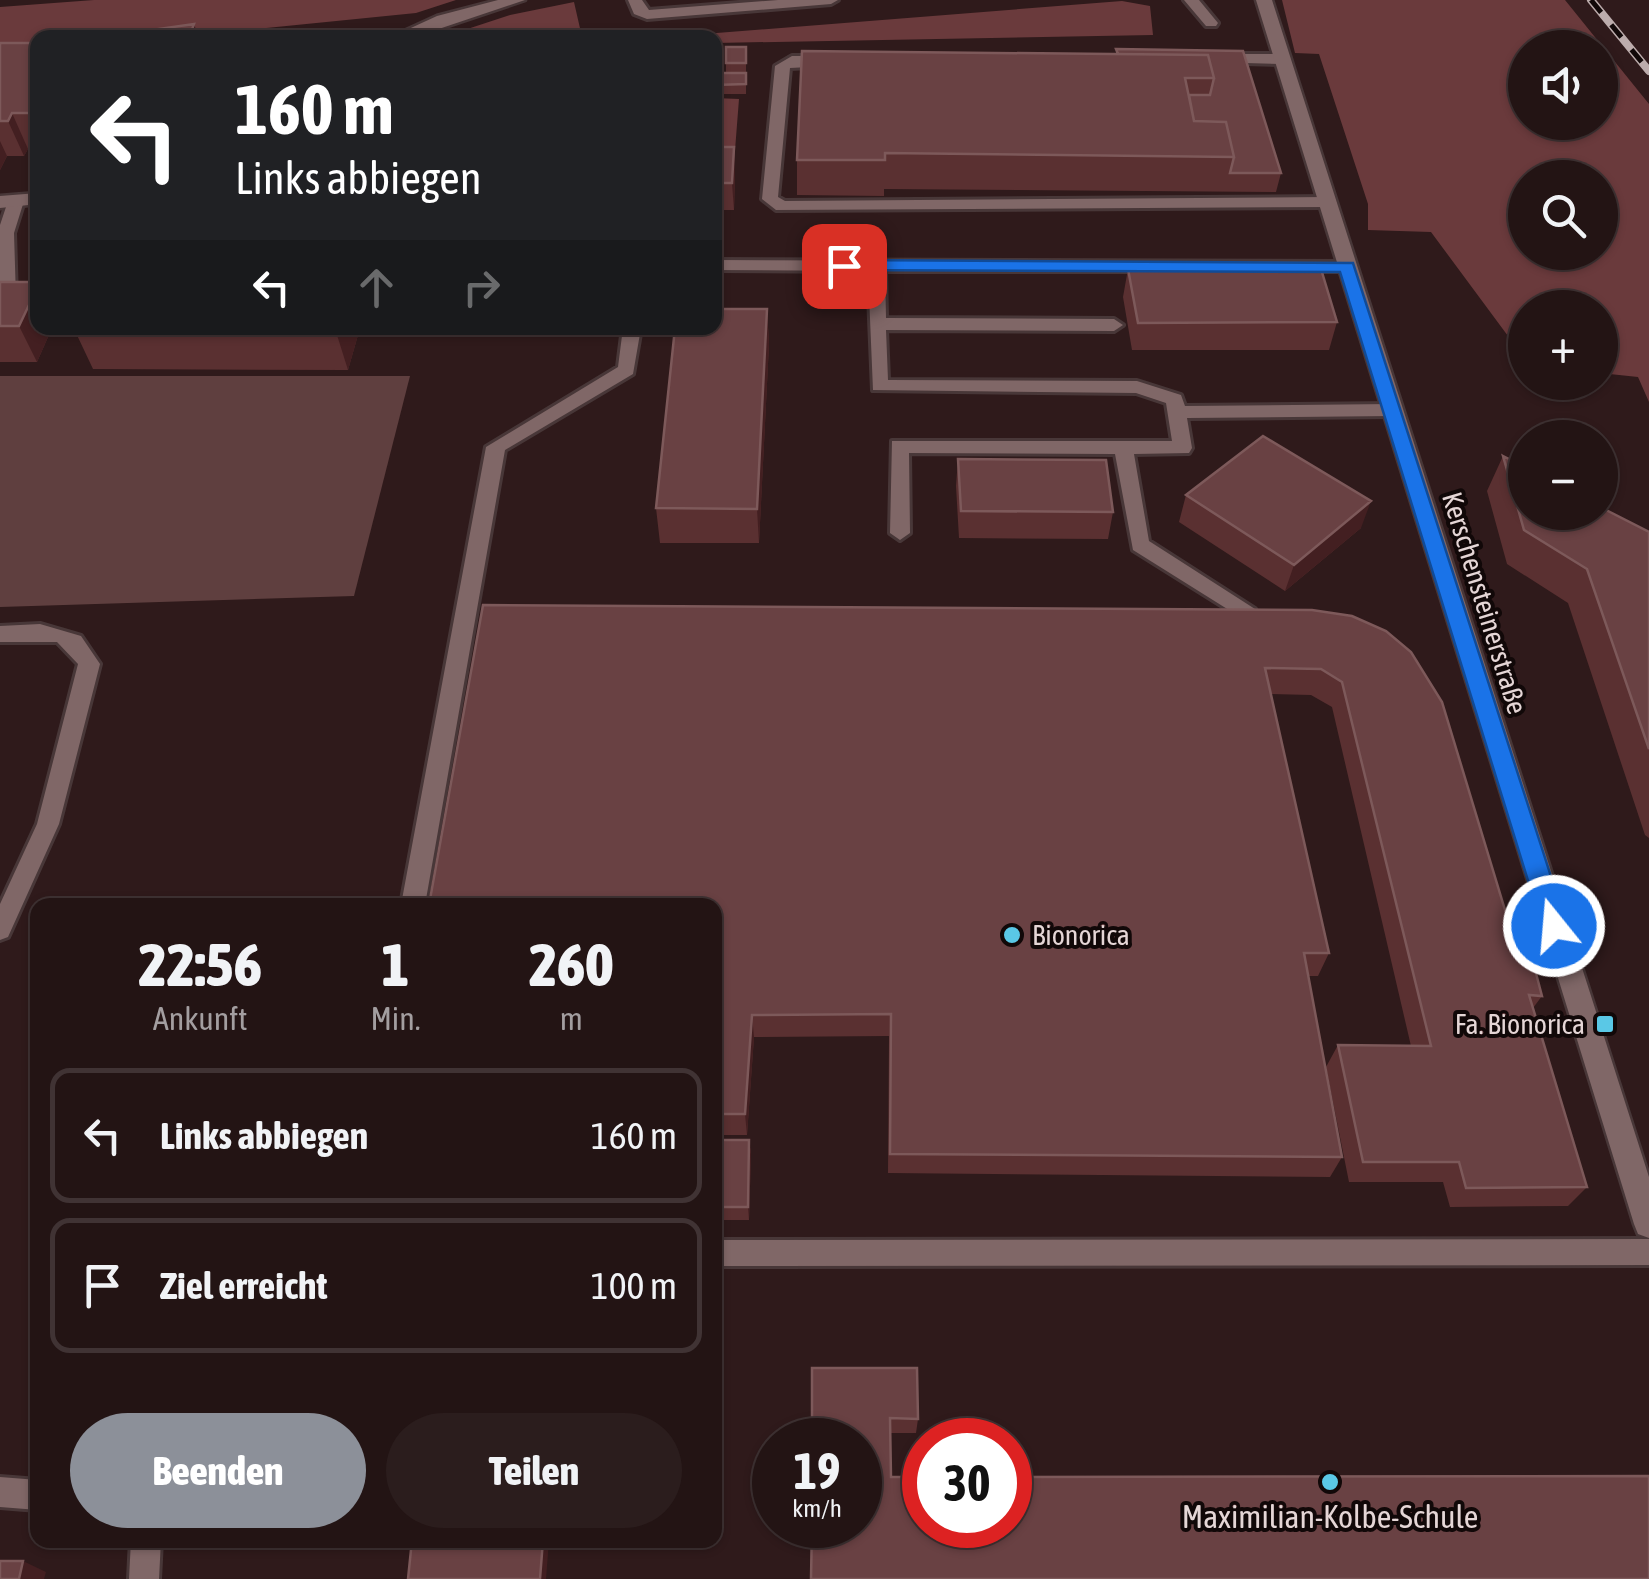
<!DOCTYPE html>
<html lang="de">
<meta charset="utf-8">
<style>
body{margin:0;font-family:"Asap Condensed",sans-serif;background:#2b1d1d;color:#f1f3f6;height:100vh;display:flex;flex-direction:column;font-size:38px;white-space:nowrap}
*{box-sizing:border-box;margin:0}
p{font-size:32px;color:#a39ea0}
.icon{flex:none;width:55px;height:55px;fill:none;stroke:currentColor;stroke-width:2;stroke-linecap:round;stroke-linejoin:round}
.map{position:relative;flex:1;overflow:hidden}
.details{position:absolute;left:30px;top:898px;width:692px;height:650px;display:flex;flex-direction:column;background:#231414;border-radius:20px;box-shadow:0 2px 8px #0004,0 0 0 2px #403334}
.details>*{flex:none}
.top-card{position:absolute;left:30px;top:30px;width:692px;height:305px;border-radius:20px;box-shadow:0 2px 8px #0004,0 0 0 2px #403334;background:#202124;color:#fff;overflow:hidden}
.tools{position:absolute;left:1508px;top:30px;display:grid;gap:20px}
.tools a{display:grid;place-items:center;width:110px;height:110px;border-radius:50%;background:#231414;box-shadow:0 2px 8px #0004,0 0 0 2px #403334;font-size:50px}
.speed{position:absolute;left:752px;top:1418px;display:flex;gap:20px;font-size:50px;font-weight:700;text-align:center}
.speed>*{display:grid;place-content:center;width:130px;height:130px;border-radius:50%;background:#231414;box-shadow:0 2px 8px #0004,0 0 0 2px #403334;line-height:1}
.speed small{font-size:25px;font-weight:400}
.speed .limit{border:15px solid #d22;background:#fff;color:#111}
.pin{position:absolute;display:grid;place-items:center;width:85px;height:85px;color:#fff;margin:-42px;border-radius:20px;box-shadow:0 5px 15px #0006}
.me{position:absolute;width:110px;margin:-55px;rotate:343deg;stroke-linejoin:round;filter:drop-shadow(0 0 8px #0008)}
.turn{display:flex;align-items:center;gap:35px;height:210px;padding:0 40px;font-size:45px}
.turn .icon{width:130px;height:130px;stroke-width:2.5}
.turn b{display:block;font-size:70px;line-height:85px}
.lanes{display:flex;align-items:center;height:95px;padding:0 40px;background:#0003;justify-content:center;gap:50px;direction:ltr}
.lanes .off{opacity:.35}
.eta{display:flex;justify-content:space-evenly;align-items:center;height:170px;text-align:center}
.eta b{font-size:60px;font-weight:800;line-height:70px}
.primary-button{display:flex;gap:20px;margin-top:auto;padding:20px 40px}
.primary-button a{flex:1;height:115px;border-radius:60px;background:#8c9099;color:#fff;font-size:40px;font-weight:800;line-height:115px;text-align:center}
.primary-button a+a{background:#2b1d1d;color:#f1f3f6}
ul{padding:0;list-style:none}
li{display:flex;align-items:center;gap:30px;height:135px;margin:0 20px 15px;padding:0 20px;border:5px solid #403334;border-radius:20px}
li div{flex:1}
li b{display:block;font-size:38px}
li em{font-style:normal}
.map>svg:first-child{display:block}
.green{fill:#5f3f3f}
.forest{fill:#6a3a3c;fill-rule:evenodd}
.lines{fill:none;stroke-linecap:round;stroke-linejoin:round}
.lane-casing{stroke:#483738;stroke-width:6}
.street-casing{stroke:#483738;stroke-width:5}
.lane{fill:#806767;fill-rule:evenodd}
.street{fill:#806767;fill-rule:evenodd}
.rail-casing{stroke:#bcacac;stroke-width:8}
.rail{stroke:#110808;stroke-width:5;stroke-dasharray:16;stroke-linecap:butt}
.wall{fill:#5a3031}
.shaded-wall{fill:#431f21}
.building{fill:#694143;stroke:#7d595a;stroke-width:2.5}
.route{fill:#1a73e8;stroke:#114b97;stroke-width:2.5}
.poi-dot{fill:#5ac8e6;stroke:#110808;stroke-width:4}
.labels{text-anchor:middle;stroke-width:8;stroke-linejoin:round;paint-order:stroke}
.street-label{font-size:28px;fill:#e5d6d6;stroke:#110808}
.poi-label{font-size:28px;fill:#e5d6d6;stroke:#110808;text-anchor:start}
.near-poi-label{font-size:32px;fill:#e5d6d6;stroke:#110808}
</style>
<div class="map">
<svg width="1649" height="1579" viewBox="0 0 1649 1579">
<rect width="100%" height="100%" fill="#2f1a1b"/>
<!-- green -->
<path class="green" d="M0,376H410L354,596L0,607Z"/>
<!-- forest -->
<path class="forest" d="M94,0H456L416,13L177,37L38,38L37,52L0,56V7Z
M1282,0H1565L1649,104V402L1638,377L1600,373V308H1525V359L1431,232L1368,230V204L1319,54L1295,53ZM1525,48H1600V122H1525ZM1525,178H1600V252H1525Z
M1122,1L1150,6L1153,35L715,43V38L666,37Z
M574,2L582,37H443L510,15Z
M715,98L739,99L734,163H715Z"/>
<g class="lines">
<defs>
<path id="lane" d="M628,0H642L649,10L778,0H838L831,4L647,19L634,14Z
M1184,0H1199L1218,23L1216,26H1206Z
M1215,54H1282L1290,59L1282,64L1210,62V56Z
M792,56H828L836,61L828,66L790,68L778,197L785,201L1327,197L1335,202L1327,207L776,210L762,199L775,66Z
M16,196L24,201L14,233L16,298L7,303L0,301V225L8,201Z
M715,260L1347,262L1353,263V271H885L886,318L1114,319L1123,325L1114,331L886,330L888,380L1137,381L1181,395L1185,406L1392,404L1401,410L1392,416L1187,418L1192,448L1189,453L1134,454L1149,541L1255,609L1258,614L1248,622L1133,550L1115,454L909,453L910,533L900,540L890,533L892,441H1172L1166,403L1136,393L873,390L868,271L715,270Z
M623,328H641L633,374L505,450L425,905H401L486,447L618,367Z
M40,624L81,636L100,664L59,824L8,937L0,940V904L37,824L78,664L57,642H0V626Z
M1649,1239V1265L715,1266V1240Z
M0,1477L38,1480V1510L0,1507Z
M131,1540H161L159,1579H129Z"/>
<path id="street" d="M498,0H525L412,38H389L437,16Z
M1256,0H1272L1649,1177V1238L1638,1234L1634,1224Z
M38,193V204L0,208V196Z"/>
</defs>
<!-- lane casing -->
<use href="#lane" class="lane-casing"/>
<!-- street casing -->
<use href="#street" class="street-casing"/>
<!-- lane -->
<use href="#lane" class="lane"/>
<!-- street -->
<use href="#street" class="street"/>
<defs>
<path id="rail" d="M1591,0L1649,71"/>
</defs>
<!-- rail casing -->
<use href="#rail" class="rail-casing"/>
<!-- rail -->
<use href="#rail" class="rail"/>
</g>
<!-- wall -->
<path class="wall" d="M0,43H38V149H28L24,156H7L0,170Z
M726,47H746V72H726Z
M1116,49L1243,51L1281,173L1276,192L884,189V196L797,195V160L1116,54Z
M746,73V94H715V82Z
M715,147L735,175L734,210H715Z
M1128,269L1337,322L1329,350H1132L1123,297Z
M0,282L38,328H52L37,362H0Z
M767,309L769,344L759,543H660L656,508Z
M360,328L348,370L93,369L76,333Z
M1503,456L1649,532V838L1645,835L1568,603L1507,564L1487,491Z
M958,459L1113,512L1108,539L959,538L956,486Z
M1186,495L1361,528L1285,591L1179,522Z
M1312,610L1515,943L1542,996L1533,1008L1587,1187L1568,1206L1450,1207L1443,1182H1349L1326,1067L1338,1045L1411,1046L1332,707L1311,695L1271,694L1329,953L1318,976H1308L1342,1157L1330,1177L888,1173L889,1036L754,1037L747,1135H715V905Z
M715,1140H749L751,1154L749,1220H715Z
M812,1368L918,1419L916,1433H890L811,1579Z"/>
<!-- shaded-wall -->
<path class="shaded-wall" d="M194,24L199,38H189Z
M12,113L28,149L24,156L8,121Z
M0,141L7,156L0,170Z
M734,147L735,175L734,210L732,183Z
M38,286V328H52L37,362L19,326Z
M767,309L769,344L759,543L757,509Z
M340,328H360L348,370L337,335Z
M1371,501L1361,528L1285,591L1294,565Z
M752,1015L754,1037L747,1135L745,1114Z
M749,1140L751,1154L749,1220L748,1207Z
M543,1540H549L546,1579H540Z
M23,1561L46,1572L44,1579H19Z"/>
<!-- building -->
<path class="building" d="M194,24L189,38H95Z
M0,43H38V113H12L8,121H0Z
M726,47H746V63H726Z
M1116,49L1243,51L1281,173H1230L1234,157L1226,122L1194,121L1189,95H1210L1214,78L1208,55L1118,54Z
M802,51L1208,55L1214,78H1185L1194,121L1226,122L1234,157L885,153V160H797Z
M716,73H746V84L715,85Z
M715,147H734L732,183H715Z
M1128,269H1321L1337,322L1138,323Z
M0,282H38V286L19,326H0Z
M715,309H767L757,509L656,508L675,328H715Z
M79,328H340L337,335L76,333Z
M1263,436L1371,501L1294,565L1186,495Z
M1503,456L1525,467V512H1600V507L1649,532V749L1587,569L1524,530Z
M958,459L1106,460L1113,512L961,511Z
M483,605L1312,610L1352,616L1386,631L1411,652L1442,702L1515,943H1528L1542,996L1529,995L1587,1187L1466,1188L1459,1162H1363L1338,1045L1431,1046L1342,682L1321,669L1265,668L1329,953H1304L1342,1157L890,1154L891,1014L752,1015L745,1114H715V905H429Z
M715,1140H749L748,1207H715Z
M812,1368H917L918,1419L890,1418L891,1477H925V1525H1010V1477L1649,1476V1579H811L812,1525H860V1440H812Z
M412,1540H543L540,1579H408Z
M0,1561H23L19,1579H0Z"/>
<!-- route -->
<path class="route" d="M844,260L1353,263L1567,926L1563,933L1554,936L1546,933L1542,926L1340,272L838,270V262Z"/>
<!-- markers -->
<g class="poi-dot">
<circle cx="1012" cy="935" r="10"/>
<rect x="1595" y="1014" width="20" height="20" rx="5"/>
<circle cx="1330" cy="1482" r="10"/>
</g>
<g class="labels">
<!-- street labels -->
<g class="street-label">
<text transform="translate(1485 603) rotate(73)" y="10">Kerschensteinerstraße</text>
</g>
<!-- poi labels -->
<g class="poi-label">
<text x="1032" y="945">Bionorica</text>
<text x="1585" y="1034" text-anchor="end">Fa. Bionorica</text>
</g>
<!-- near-poi labels -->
<g class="near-poi-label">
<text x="1330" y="1528">Maximilian-Kolbe-Schule</text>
</g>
</g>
</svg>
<div class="tools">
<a><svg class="icon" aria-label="sound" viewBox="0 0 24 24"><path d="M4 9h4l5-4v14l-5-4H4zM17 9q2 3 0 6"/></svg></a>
<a><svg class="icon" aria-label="search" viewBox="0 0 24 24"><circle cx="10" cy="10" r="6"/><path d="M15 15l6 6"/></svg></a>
<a>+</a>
<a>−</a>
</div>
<div class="speed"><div>19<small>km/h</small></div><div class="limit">30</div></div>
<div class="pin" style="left:844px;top:266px;background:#d93025"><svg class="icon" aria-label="arrive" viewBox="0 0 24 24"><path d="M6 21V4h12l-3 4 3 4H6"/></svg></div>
<svg class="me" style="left:1554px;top:926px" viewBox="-20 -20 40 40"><circle r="17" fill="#1a73e8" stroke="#fff" stroke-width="3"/><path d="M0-11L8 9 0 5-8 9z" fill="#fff"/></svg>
<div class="top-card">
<div class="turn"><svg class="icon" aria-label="left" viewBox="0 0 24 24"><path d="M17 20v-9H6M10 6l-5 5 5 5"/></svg><div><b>160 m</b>Links abbiegen</div></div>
<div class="lanes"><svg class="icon" aria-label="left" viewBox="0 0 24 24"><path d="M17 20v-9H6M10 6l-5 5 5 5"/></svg><svg class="icon off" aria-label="ahead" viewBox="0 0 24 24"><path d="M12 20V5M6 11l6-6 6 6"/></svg><svg class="icon off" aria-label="right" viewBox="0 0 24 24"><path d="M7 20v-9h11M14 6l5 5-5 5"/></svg></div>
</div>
<section class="details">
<div class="eta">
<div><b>22:56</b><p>Ankunft</p></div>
<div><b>1</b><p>Min.</p></div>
<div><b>260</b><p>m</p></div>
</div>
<ul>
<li><svg class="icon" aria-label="left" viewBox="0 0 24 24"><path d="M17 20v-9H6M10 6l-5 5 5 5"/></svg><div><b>Links abbiegen</b></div><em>160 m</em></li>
<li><svg class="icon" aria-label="arrive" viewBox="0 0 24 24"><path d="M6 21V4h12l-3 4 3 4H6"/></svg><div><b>Ziel erreicht</b></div><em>100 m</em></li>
</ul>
<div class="primary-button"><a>Beenden</a><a>Teilen</a></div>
</section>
</div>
